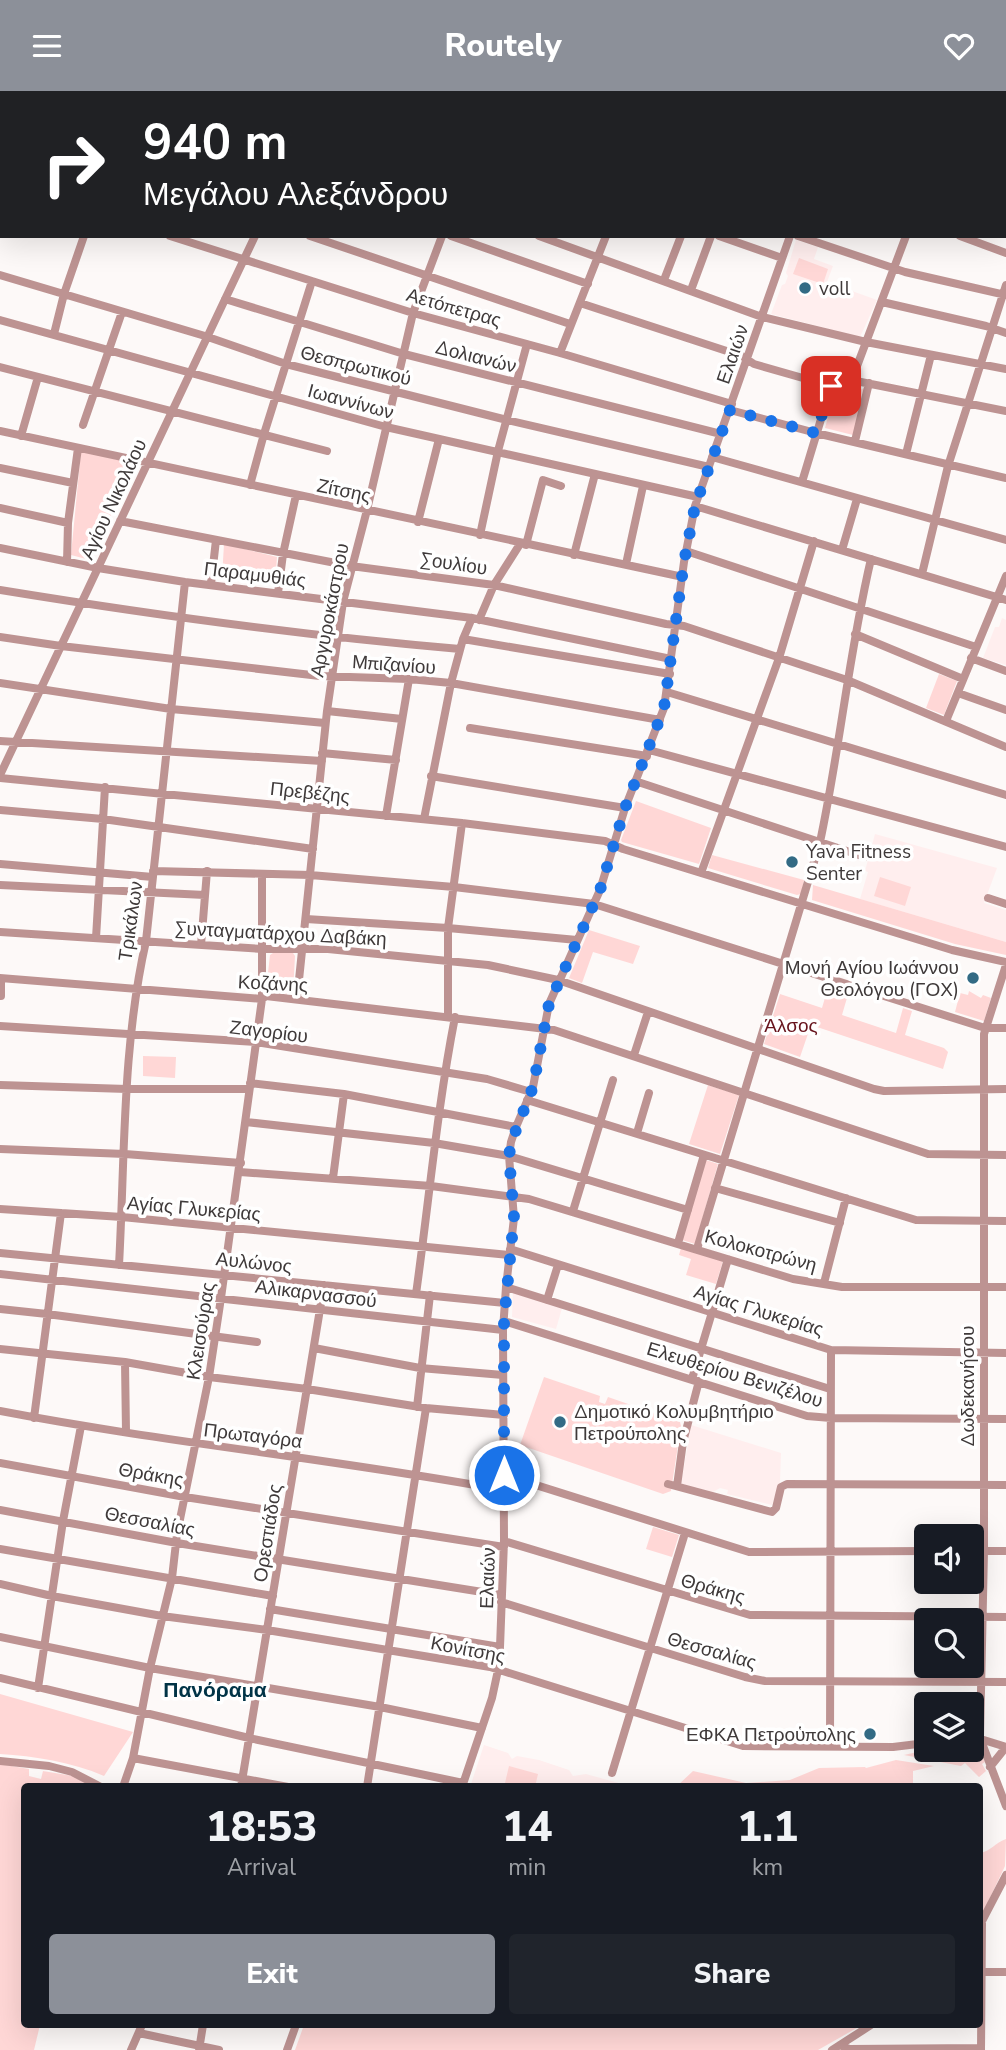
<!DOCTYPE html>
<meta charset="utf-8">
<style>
body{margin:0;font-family:"Nunito Sans",sans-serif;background:#20242c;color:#f1f3f6;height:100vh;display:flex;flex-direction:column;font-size:26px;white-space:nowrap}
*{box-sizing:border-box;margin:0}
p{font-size:23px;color:#9ea1a6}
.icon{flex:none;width:38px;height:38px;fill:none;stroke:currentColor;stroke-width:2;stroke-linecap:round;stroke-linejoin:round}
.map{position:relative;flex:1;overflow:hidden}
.details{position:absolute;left:21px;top:1692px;width:962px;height:245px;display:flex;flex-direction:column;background:#171b24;border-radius:7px;box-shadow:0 7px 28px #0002}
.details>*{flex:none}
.top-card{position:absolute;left:0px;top:0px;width:1006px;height:147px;box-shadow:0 7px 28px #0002;background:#202124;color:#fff;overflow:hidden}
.fabs{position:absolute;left:914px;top:1433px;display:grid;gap:14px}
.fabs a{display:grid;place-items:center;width:70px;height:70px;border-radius:7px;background:#171b24;box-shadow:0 7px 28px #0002;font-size:35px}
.pin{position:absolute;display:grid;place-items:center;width:60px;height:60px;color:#fff;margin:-30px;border-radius:14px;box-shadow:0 4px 10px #0006}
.me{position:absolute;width:77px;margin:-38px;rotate:0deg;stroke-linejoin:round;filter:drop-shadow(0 0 5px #0008)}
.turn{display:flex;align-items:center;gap:24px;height:147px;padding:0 28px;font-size:32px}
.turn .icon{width:91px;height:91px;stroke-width:2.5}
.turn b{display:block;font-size:49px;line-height:60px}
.eta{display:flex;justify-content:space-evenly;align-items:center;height:119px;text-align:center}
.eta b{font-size:42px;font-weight:800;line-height:49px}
.primary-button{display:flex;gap:14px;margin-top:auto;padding:14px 28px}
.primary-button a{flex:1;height:80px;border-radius:7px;background:#8c9099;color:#fff;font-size:28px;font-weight:800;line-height:80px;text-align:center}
.primary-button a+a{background:#20242c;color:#f1f3f6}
header{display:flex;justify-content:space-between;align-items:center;height:91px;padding:0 28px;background:#8c9099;color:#fff;font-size:32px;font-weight:800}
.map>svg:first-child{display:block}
.built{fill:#fee}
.green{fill:#ffd7d6}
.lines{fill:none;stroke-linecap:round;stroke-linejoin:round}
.minor{stroke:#bd9392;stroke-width:8}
.route{stroke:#1a73e8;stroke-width:12;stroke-dasharray:0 21.6}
.poi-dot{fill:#336b85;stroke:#fff;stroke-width:2.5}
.labels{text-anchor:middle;stroke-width:7;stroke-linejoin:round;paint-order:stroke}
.poi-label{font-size:19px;fill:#3f3a3a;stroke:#fff;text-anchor:start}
.street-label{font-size:19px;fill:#3f3a3a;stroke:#fff}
.park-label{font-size:19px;fill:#67141d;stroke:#fff}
.neighbourhood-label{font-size:21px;font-weight:bold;fill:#013447;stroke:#fff}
</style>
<header><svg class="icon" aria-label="menu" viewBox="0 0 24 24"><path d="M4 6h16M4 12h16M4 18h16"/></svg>Routely<svg class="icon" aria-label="heart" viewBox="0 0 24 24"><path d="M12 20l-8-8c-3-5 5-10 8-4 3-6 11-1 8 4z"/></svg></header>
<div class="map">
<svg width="1006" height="1959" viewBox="0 0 1006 1959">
<rect width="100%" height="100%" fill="#fdf9f8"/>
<!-- built -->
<path class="built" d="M796,149L818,156L814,168L833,175L827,191L877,209L860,246L771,223L782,194L785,193L788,185L786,182Z
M1002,527L1006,529V574L983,567L995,536H999Z
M875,743L997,777L984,812L1006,819V851L860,808L868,781L865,780Z
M513,1200L562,1217L556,1238L512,1226Z
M691,1334L781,1362L780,1391L772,1414L727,1403L728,1399L720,1397L713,1401L681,1393Z
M484,1654L508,1662L512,1668L517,1665L539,1669L569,1679L573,1685L586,1683L633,1696H470Z"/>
<!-- green -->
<path class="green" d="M799,167L828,178L823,193L793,183Z
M865,297L853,344L825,337L834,303L845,304Z
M81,360L135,373L90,469L71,464Z
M224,453L277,466L275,492L222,487Z
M939,583L957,590L944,624L926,617Z
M636,710L711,737L699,773L622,751L621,749Z
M712,764L804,789L801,803L797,804L708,777Z
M880,786L911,796L905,815L874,805Z
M813,794L1006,851V864L955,853L812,809Z
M589,839L640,855L633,873L593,861L582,892L569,887Z
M273,862H293L295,865L293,901L289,903L266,900L270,864Z
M829,893L849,900L842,924L896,942L903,917L912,920L905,944L944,957L948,961L943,978L811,934L800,966L764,953L780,903L822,917Z
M969,900L981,907L983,904L991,907L984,930L955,921L960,902L968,904Z
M143,965L176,966L175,987L143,985Z
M708,994L739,1004L720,1063L689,1053Z
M706,1069L718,1073L695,1153L682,1149Z
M681,1157L723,1170L716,1193L686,1184L691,1168L679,1164Z
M544,1286L600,1305L599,1311L605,1313L608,1306L680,1331L681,1335L671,1400L663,1403L520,1354Z
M653,1436L679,1444L672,1466L646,1458Z
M0,1603L133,1641L104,1685C72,1671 34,1665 0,1663Z
M971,1649L976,1652L985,1671L982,1673L986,1680L979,1686L965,1672L961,1675L904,1664L926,1659H971Z
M896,1669L934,1675L913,1680V1696H676L693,1680L746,1692L790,1689L819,1677L865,1676L866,1677Z
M0,1673L29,1678V1685L41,1688L43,1680L73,1685L92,1696H24V1934H40L34,1959H0Z
M509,1675L538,1683L535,1696H517L505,1692Z
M1006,1748L1005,1775L980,1828V1762C991,1760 996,1751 1006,1748Z
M304,1934H862L818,1959H295Z"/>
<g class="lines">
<!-- minor -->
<path class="minor" d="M52,0L58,2
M172,0L176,2
M257,0L261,2
M404,0L409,2
M534,0L538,2
M640,0L645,2
M842,0L845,2
M910,0L912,2
M985,0L988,2
M207,2L208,0
M248,2L249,0
M323,2L324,0
M496,2L497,0
M683,2L684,0
M1004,11L1006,10
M0,49L2,50
M1004,64H1006
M0,92L2,93
M1004,128L1006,129
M170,145L413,222L560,262L732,313
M310,145L570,233
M451,145L588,193
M539,145L762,226L866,251L1006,278
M719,145L782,167
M798,145L905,181L1006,204
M960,145L1006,162
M0,184L205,245L286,273L507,329L709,376
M664,189L681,145
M691,199L711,145
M225,208L404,263L721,343
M882,211L986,235L1006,242
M580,212L742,265L754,273L845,299H848L906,145
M0,229L386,336L698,406
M54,243L64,203L84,145
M560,262L606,145
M0,276L327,360
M851,289L1006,320
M730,319L816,342L1006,387
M83,334L122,221
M0,340L683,486
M21,345L38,286
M855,350L869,292
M906,363L931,264
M712,366L1006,449
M0,377L73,392
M802,391L831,295
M250,394L264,343L312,190
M695,415L1006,509
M0,417L68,432
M120,430L351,475L494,494L666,533L684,535L847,589L1006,656
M418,431L439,348
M480,444L498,360L527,253
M526,454L543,389L561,395
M0,457L98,477L185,491L472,527L671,568
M842,459L857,408
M686,460L976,556
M574,464L595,383
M67,471L68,432L78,357
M626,473L643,395
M922,483L948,375L1006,194
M211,493L216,449
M0,499C153,524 306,545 460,558
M278,502L283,463L296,404
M479,529L494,494L520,453
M855,543L963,588
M0,546L61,555L320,585L409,588L451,592L660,629
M463,548L670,583
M971,567L1006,580
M0,592L171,618L325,632
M667,601L1006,704
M958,602L1006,619
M327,620L402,628
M946,630L1006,485
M470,637L647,665
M0,650L322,670
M649,659L1006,756
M322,662L396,669
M0,684L255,145
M431,685L625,717
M0,687L462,732L605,750L623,758L952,859L1006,871
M635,690L865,766
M0,719L103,728L313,758
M386,725L409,588
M424,728L451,592L463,548L472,527
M0,773L153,786
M153,780L310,784L454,796L594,813L985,937H1006
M701,782L779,567L814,450
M0,794L205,804
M988,807L1006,813
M306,828L448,837L577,849
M0,841L263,858H328L488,874L558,889L874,998L884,1000L1006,998
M96,847L105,696
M201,854L207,780
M1006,874L984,943V1460L980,1647L1006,1715
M0,887L262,908L266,905L554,939L928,1063L1006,1064
M1,905V888
M297,908L327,620L343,511L367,419L413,222L442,145
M448,925V837L462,732
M0,935L256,951L487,988L531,1001
M634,964L648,921
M250,992L344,1003L516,1036
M0,994L127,998H249
M527,1009L916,1129L1006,1130
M246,1031L434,1052L509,1065L688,1119
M637,1042L649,1002
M0,1058L125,1063L241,1072
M240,1081L431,1095L529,1108L793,1188L842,1196H1006
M333,1087L344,1003
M715,1097L840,1132
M0,1118L122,1126L509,1164
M573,1120L613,989
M678,1152L704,1064
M510,1158L831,1259L1006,1262
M697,1158L820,751C840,657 849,561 871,468
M0,1162L505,1212
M119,1174C125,1066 122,956 146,850L185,491
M0,1183L503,1239
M824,1192L846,1107
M506,1196L830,1298
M416,1203C429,1110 437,1018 455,926
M547,1209L558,1174
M0,1218L47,1223L257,1251
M504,1230L807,1325L831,1327L1006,1328
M314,1257L420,1277L503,1284
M0,1258L125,1271L209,1286L307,1298L426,1317L504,1324
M125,1271L126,1341
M692,1288L728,1168
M417,1316L430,1204
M0,1320C167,1352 336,1368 503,1399
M34,1327L61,1122
M0,1372L185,1406L504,1456
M504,1384L749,1461L926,1460
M668,1393L772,1421L776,1417L781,1396L787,1393L1006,1394
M677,1395L683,1351L699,1290
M0,1419L177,1452L501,1504
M504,1450L750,1524L1006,1526
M0,1458L273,1505
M971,1460H1006
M0,1493L52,1505L162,1525L267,1539L490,1576L743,1655L893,1656L926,1652
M501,1511L745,1586L765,1590L1006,1591
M270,1518L500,1556
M0,1546L150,1577L380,1616L482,1637
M0,1587L249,1647L463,1692
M38,1597L63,1430L81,1335
M971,1645L1006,1656
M830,1655L831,1259
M133,1667L288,1696
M0,1670L49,1675L72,1681L101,1696
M990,1676L1006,1656
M612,1682L685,1442
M123,1696L133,1667L150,1577L172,1487L177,1443L209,1286L221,1207L262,908V783
M241,1696L324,1194
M367,1696L426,1317
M462,1696L492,1607L498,1579L500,1556L504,1450L503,1239L506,1196L514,1127L509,1065L511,1051L516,1036L533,996L549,913L600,799L625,717L664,617L684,471L695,415L790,145
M980,1834L1006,1784
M980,1881H1006
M139,1942L219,1959
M840,1954L849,1958L981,1957
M131,1959L142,1934
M199,1959L203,1934
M287,1959L296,1934
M832,1959L871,1934
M981,1959L982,1832"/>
</g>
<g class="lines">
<!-- route -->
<path class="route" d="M504,1384V1230L514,1126L509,1065L511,1052L533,996L549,913L600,799L625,717L664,617L684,471L695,415L730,319L816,342L831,295"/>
</g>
<!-- markers -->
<g class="poi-dot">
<circle cx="805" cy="197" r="7"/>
<circle cx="792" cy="771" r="7"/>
<circle cx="973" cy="887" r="7"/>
<circle cx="560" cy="1331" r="7"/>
<circle cx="870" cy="1643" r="7"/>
</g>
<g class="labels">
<!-- poi labels -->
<g class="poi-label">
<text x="819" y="204">voll</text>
<text x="806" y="767">Yava Fitness<tspan x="806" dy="22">Senter</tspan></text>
<text x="959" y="883" text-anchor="end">Μονή Αγίου Ιωάννου<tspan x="959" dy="22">Θεολόγου (ΓΟΧ)</tspan></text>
<text x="574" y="1327">Δημοτικό Κολυμβητήριο<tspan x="574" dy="22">Πετρούπολης</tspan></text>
<text x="856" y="1650" text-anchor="end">ΕΦΚΑ Πετροὑπολης</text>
</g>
<!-- street labels -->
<g class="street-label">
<text transform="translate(454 216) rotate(16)" y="7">Αετόπετρας</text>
<text transform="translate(732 263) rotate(-71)" y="7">Ελαιών</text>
<text transform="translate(476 265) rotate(14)" y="7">Δολιανών</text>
<text transform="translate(356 274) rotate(14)" y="7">Θεσπρωτικού</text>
<text transform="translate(351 310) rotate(15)" y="7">Ιωαννίνων</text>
<text transform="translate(344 399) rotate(12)" y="7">Ζίτσης</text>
<text transform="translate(113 408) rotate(-65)" y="7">Αγίου Νικολάου</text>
<text transform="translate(454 472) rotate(8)" y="7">Σουλίου</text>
<text transform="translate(255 483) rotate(7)" y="7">Παραμυθιάς</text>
<text transform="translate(329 519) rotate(-79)" y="7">Αργυροκάστρου</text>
<text transform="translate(394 573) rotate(4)" y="7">Μπιζανίου</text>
<text transform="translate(310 701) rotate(6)" y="7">Πρεβέζης</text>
<text transform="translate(130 830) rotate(-82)" y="7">Τρικάλων</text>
<text transform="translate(281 842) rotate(3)" y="7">Συνταγματάρχου Δαβάκη</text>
<text transform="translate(273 892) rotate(3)" y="7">Κοζάνης</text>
<text transform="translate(269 940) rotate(7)" y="7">Ζαγορίου</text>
<text transform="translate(194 1117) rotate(5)" y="7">Αγίας Γλυκερίας</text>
<text transform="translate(761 1159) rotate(15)" y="7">Κολοκοτρώνη</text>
<text transform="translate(254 1171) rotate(6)" y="7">Αυλώνος</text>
<text transform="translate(316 1202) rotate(7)" y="7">Αλικαρνασσού</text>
<text transform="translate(759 1219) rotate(17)" y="7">Αγίας Γλυκερίας</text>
<text transform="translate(200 1240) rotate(-81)" y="7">Κλεισούρας</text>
<text transform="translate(735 1283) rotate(17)" y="7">Ελευθερίου Βενιζέλου</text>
<text transform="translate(967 1295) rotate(-90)" y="7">Δωδεκανήσου</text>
<text transform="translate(253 1344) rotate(7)" y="7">Πρωταγόρα</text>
<text transform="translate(151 1383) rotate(10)" y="7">Θράκης</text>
<text transform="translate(150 1430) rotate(11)" y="7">Θεσσαλίας</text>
<text transform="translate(267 1442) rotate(-81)" y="7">Ορεστιάδος</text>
<text transform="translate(487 1487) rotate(-88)" y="7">Ελαιών</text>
<text transform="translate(713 1497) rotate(16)" y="7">Θράκης</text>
<text transform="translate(468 1558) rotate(11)" y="7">Κονίτσης</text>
<text transform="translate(712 1559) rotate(16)" y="7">Θεσσαλίας</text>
</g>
<!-- park labels -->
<g class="park-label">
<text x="791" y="941">Άλσος</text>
</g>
<!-- neighbourhood labels -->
<g class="neighbourhood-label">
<text x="215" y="1606">Πανόραμα</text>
</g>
</g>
</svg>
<div class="fabs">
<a><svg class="icon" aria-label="sound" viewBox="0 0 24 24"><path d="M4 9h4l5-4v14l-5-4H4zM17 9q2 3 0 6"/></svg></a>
<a><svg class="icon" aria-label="search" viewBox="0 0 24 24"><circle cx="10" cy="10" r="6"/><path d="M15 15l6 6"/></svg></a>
<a><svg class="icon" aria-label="layers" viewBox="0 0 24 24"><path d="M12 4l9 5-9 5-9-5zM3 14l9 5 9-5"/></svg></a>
</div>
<div class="pin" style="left:831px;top:295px;background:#d93025"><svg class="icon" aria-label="arrive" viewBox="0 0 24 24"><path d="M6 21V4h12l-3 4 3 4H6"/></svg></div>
<svg class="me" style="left:504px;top:1384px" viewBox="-20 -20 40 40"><circle r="17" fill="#1a73e8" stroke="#fff" stroke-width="3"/><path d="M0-11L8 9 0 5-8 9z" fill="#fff"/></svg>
<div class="top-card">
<div class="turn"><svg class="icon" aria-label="right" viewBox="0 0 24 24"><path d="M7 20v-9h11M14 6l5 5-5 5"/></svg><div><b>940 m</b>Μεγάλου Αλεξάνδρου</div></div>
</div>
<section class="details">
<div class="eta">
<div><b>18:53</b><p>Arrival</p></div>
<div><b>14</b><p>min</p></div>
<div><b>1.1</b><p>km</p></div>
</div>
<div class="primary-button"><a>Exit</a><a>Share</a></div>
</section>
</div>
